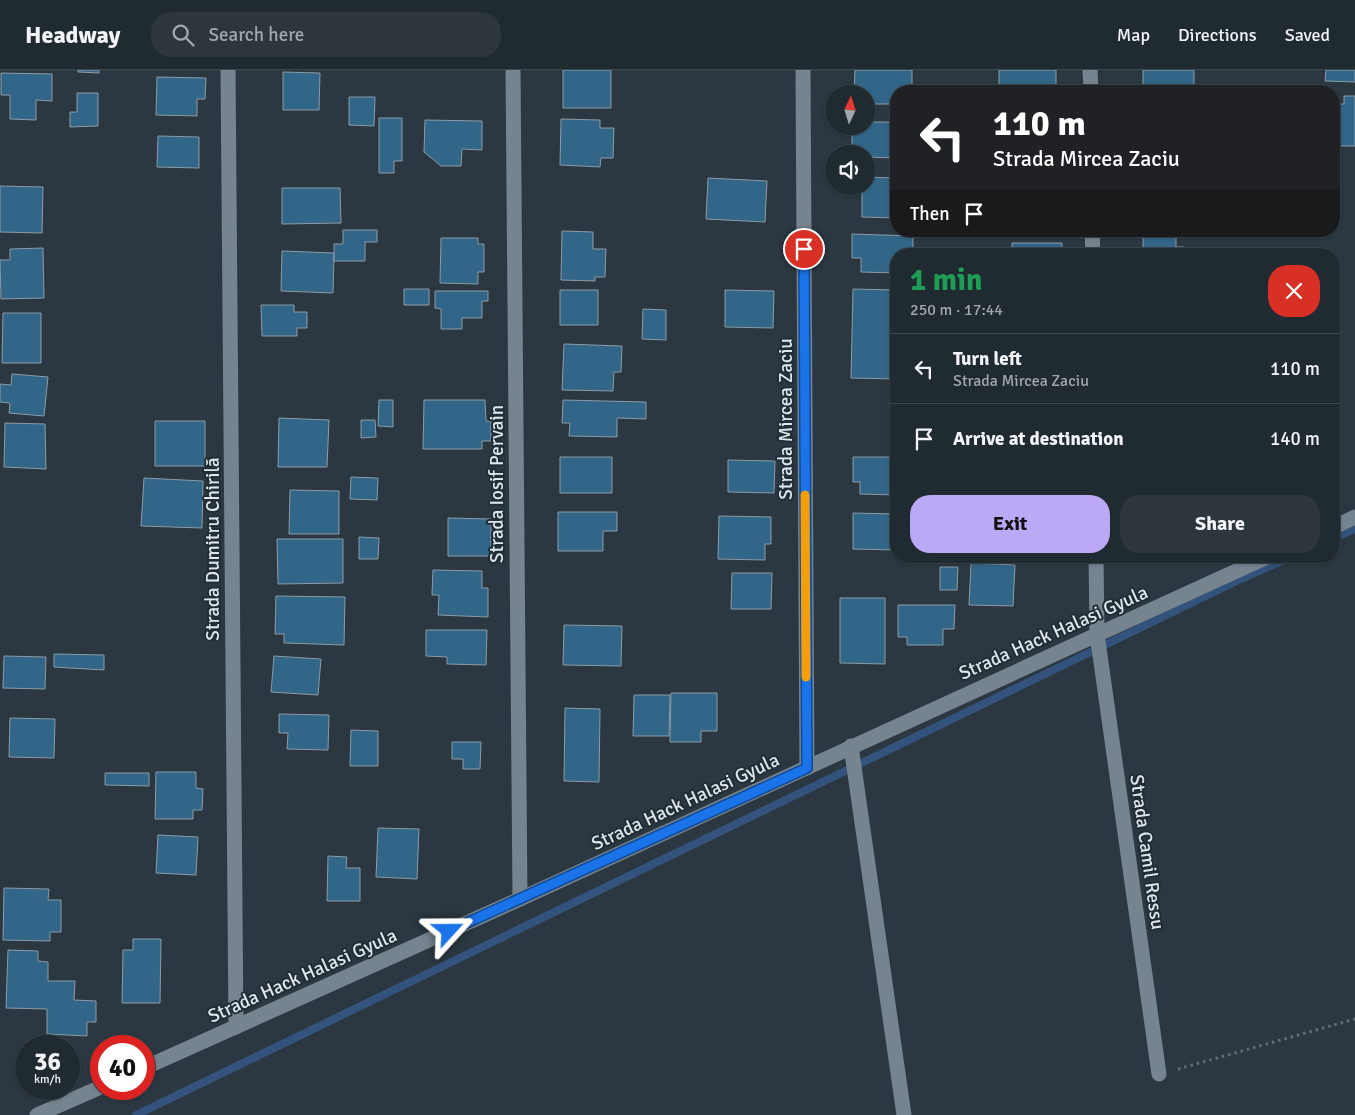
<!DOCTYPE html>
<meta charset="utf-8">
<style>
body{margin:0;font-family:Signika,sans-serif;background:#2d363d;color:#f1f3f6;height:100vh;display:flex;flex-direction:column;font-size:19px;white-space:nowrap}
*{box-sizing:border-box;margin:0}
p{font-size:16px;color:#a2a7ab}
.icon{flex:none;width:28px;height:28px;fill:none;stroke:currentColor;stroke-width:2;stroke-linecap:round;stroke-linejoin:round}
.map{position:relative;flex:1;overflow:hidden}
.details{position:absolute;left:890px;top:178px;width:450px;height:315px;display:flex;flex-direction:column;background:#202a31;border-radius:20px;box-shadow:0 1px 4px #0004,0 0 0 1px #3d464d}
.details>*{flex:none}
.hud{position:absolute;left:890px;top:15px;width:450px;height:152px;border-radius:20px;box-shadow:0 1px 4px #0004,0 0 0 1px #3d464d;background:#202124;color:#fff;overflow:hidden}
.needle{width:32px;rotate:4deg}
.fabs{position:absolute;left:825px;top:15px;display:grid;gap:10px}
.fabs a{display:grid;place-items:center;width:50px;height:50px;border-radius:50%;background:#202a31;box-shadow:0 1px 4px #0004,0 0 0 1px #3d464d;font-size:25px}
.speed{position:absolute;left:15px;top:965px;display:flex;gap:10px;font-size:25px;font-weight:700;text-align:center}
.speed>*{display:grid;place-content:center;width:65px;height:65px;border-radius:50%;background:#202a31;box-shadow:0 1px 4px #0004,0 0 0 1px #3d464d;line-height:1}
.speed small{font-size:12px;font-weight:400}
.speed .limit{border:8px solid #d22;background:#fff;color:#111}
.pin{position:absolute;display:grid;place-items:center;width:42px;height:42px;color:#fff;margin:-21px;border:2px solid #fff;border-radius:50%;box-shadow:0 1px 5px #0007}
.me{position:absolute;width:55px;margin:-28px;rotate:66deg;stroke-linejoin:round;filter:drop-shadow(0 0 4px #0008)}
.turn{display:flex;align-items:center;gap:18px;height:105px;padding:0 20px;font-size:22px}
.turn .icon{width:65px;height:65px;stroke-width:2.5}
.turn b{display:block;font-size:35px;line-height:42px}
.then{display:flex;align-items:center;height:48px;padding:0 20px;background:#0003;gap:10px;font-size:19px}
.round{display:grid;place-items:center;flex:none;width:52px;height:52px;border-radius:20px;background:#2d363d}
.summary{display:flex;align-items:center;justify-content:space-between;height:85px;padding:0 20px}
h1{font-size:30px;font-weight:800;line-height:38px;color:#1e9e55}
.primary-button{display:flex;gap:10px;margin-top:auto;padding:10px 20px}
.primary-button a{flex:1;height:58px;border-radius:20px;background:#bca9f5;color:#111;font-size:20px;font-weight:800;line-height:58px;text-align:center}
.primary-button a+a{background:#2d363d;color:#f1f3f6}
ul{padding:0;list-style:none}
li{display:flex;align-items:center;gap:15px;height:70px;padding:0 20px;border-top:1px solid #3d464d}
li div{flex:1}
li b{display:block;font-size:19px}
li em{font-style:normal}
header{display:flex;align-items:center;gap:30px;box-sizing:border-box;height:70px;padding:0 25px;background:#202a31;border-bottom:1px solid #3d464d}
header strong{font-size:24px}
nav{display:flex;gap:28px;margin-inline-start:auto;font-size:18px}
.search{width:350px;height:45px;background:#2d363d;display:flex;align-items:center;gap:12px;box-sizing:border-box;padding:0 18px;border-radius:20px;color:#a2a7ab;font-size:19px}
.map>svg:first-child{display:block}
.lines{fill:none;stroke-linecap:round;stroke-linejoin:round}
.stream{stroke:#33527c;stroke-width:8}
.building{fill:#326689;stroke:#8c9ba6}
.path{stroke:#626e76;stroke-width:3;stroke-dasharray:2.5 4;stroke-linecap:butt}
.minor{stroke:#76848f;stroke-width:15}
.tertiary{stroke:#76848f;stroke-width:15}
.route-casing{stroke:#114b97;stroke-width:12}
.route{stroke:#1a73e8;stroke-width:9}
.slow{stroke:#f59e0b;stroke-width:9}
.labels{text-anchor:middle;stroke-width:4;stroke-linejoin:round;paint-order:stroke}
.street-label{font-size:19px;fill:#dfe7ed;stroke:#212e36}
</style>
<header>
<strong>Headway</strong>
<div class="search"><svg class="icon" aria-label="search" viewBox="0 0 24 24"><circle cx="10" cy="10" r="6"/><path d="M15 15l6 6"/></svg>Search here</div>
<nav><a>Map</a><a>Directions</a><a>Saved</a></nav>
</header>
<div class="map">
<svg width="1355" height="1045" viewBox="0 0 1355 1045">
<rect width="100%" height="100%" fill="#2b3841"/>
<g class="lines">
<!-- stream -->
<path class="stream" d="M1334,468L1355,459
M136,1045L1243,508L1293,486"/>
</g>
<!-- building -->
<path class="building" d="M78,0H99V3L78,2Z
M563,0H611V38H563Z
M855,0H912V21H896V34H866V24H854Z
M999,0H1056V21H999Z
M1143,0H1194V19H1186V21H1143Z
M1326,0H1355V12L1325,11Z
M283,2L320,3L319,40H283Z
M1,3L52,4V31L36,30V50L10,49V25H1Z
M157,7L206,8L205,29H197V46L156,45Z
M77,23H98V56L70,57V42H77Z
M1344,26H1355V76H1334V34H1344Z
M349,27H375L374,56L349,55Z
M828,32H834V44H828Z
M379,48H402V91H394V103H379Z
M561,49L600,50V58H614L613,88H601L600,97L560,95Z
M425,50L482,51V80L462,79L461,96H441L424,82Z
M866,52H896V88L866,87V84H852V56H866Z
M158,66L199,67V98L157,97Z
M866,107L896,108V148L862,147V116H866Z
M708,108L767,111L765,152L706,149Z
M0,116L43,117L42,163L0,162Z
M282,118H340L341,153L282,154Z
M343,160H377V172H365V191H334V174H343Z
M562,161L593,162V179H606L605,207H595V211L561,210Z
M1143,161H1176V177H1184V184H1143Z
M852,164L913,166V184H896V203L861,202V188H852Z
M441,168H478V174H484V202H478V214L440,213Z
M1012,173H1062V184H1012Z
M43,178L44,228L1,229L0,190H10V179Z
M282,181L334,183L333,223L281,221Z
M404,219H429V235H404Z
M853,219L896,220V309L851,308Z
M560,220H598V255H560Z
M725,220L774,221L773,258L725,257Z
M435,221H488V231H482V248H462V259H441V239L435,238Z
M261,235H294V242H307V258H297V266H262Z
M643,239L666,240V270L642,269Z
M3,243H41V293H2Z
M564,274L622,276L621,302H614L613,321L562,320Z
M12,304L48,307L44,346L9,343L10,333L0,332V314L11,315Z
M379,330H393V357L378,356Z
M424,330H485L486,351H491V371H482V379H423Z
M563,330L646,332V349L617,348V367L569,366L570,353H562Z
M279,348L329,350L327,397H278Z
M361,350H375L376,367L361,368Z
M155,351H205V396H155Z
M5,353L45,354L46,399L4,397Z
M560,387H612V423H560Z
M853,387H896V425L860,424V412H853Z
M728,390L775,391L774,423L728,422Z
M351,407L378,408L377,430L350,429Z
M144,408L203,411L202,458L141,456Z
M290,420L339,421V464H289Z
M558,442H617V461H603V481H558Z
M853,443L896,444V480L853,479Z
M719,446L771,447V474H765V490L718,489Z
M448,448L491,449V486H448Z
M359,467L379,468L378,489H359Z
M277,469H343V513L278,514Z
M1016,486H1036V490L1015,489Z
M971,493L1015,495L1013,536L969,535Z
M940,497H958L957,520H940Z
M433,500L482,501V518H488V547L438,545L439,525H432Z
M732,503H772L771,539H731Z
M276,526L345,527L344,575L284,573V564H275Z
M840,528H885V594L840,593Z
M898,535H955L954,559H943V575H907V567H898Z
M564,555L622,556L621,596L563,595Z
M426,560H487L486,595L447,594V587L426,586Z
M54,584L104,585V600L54,597Z
M4,586L46,587L45,619L3,618Z
M274,586L321,589L318,625L271,622Z
M671,623H717V661H701V672H670Z
M634,625H670L669,666H633Z
M565,638L600,639L599,712L564,711Z
M279,644L329,645L328,680L287,679L288,663H279Z
M10,648L55,649L54,688L9,687Z
M351,660L378,661V696H350Z
M452,672H481L480,699H463V689H452Z
M156,702H196V718L203,719L202,740H193V749H155Z
M105,703H149V716L105,715Z
M378,758L419,759L417,809L376,807Z
M158,765L198,767L196,805L156,803Z
M328,786L347,787L346,798H360V831H327Z
M4,818L49,819L48,830H61V862H50V871L3,870Z
M133,869H161L160,933H122L123,880H133Z
M8,880L38,881V891L48,892V911H75L74,930L96,931V952H87V966L47,964V939L6,938Z"/>
<g class="lines">
<!-- path -->
<path class="path" d="M1178,999L1355,949"/>
<!-- minor -->
<path class="minor" d="M228,0L236,957
M513,0L520,829
M803,0L807,698
M1090,0L1091,21
M1092,161L1093,184
M1096,486L1097,564L1159,1004
M851,676L904,1045"/>
<!-- tertiary -->
<path class="tertiary" d="M1334,457L1355,447
M144,998L520,829L1269,486
M37,1045L101,1017"/>
</g>
<g class="lines">
<defs>
<path id="route" d="M449,861L807,698L804,179"/>
</defs>
<!-- route casing -->
<use href="#route" class="route-casing"/>
<!-- route -->
<use href="#route" class="route"/>
<!-- slow -->
<path class="slow" d="M805,425L806,607"/>
</g>
<g class="labels">
<!-- street labels -->
<g class="street-label">
<text transform="translate(785 349) rotate(-90)" y="7">Strada Mircea Zaciu</text>
<text transform="translate(496 414) rotate(-90)" y="7">Strada Iosif Pervain</text>
<text transform="translate(212 479) rotate(-90)" y="7">Strada Dumitru Chirilă</text>
<text transform="translate(1053 562) rotate(-24)" y="7">Strada Hack Halasi Gyula</text>
<text transform="translate(685 731) rotate(-25)" y="7">Strada Hack Halasi Gyula</text>
<text transform="translate(1148 782) rotate(82)" y="7">Strada Camil Ressu</text>
<text transform="translate(302 905) rotate(-24)" y="7">Strada Hack Halasi Gyula</text>
</g>
</g>
</svg>
<div class="fabs">
<a><svg class="needle" viewBox="-14 -14 28 28"><path d="M0-13l5 13h-10z" fill="#e53935"/><path d="M0 13l5-13h-10z" fill="#a2a7ab"/></svg></a>
<a><svg class="icon" aria-label="sound" viewBox="0 0 24 24"><path d="M4 9h4l5-4v14l-5-4H4zM17 9q2 3 0 6"/></svg></a>
</div>
<div class="speed"><div>36<small>km/h</small></div><div class="limit">40</div></div>
<div class="pin" style="left:804px;top:179px;background:#d93025"><svg class="icon" aria-label="arrive" viewBox="0 0 24 24"><path d="M6 21V4h12l-3 4 3 4H6"/></svg></div>
<svg class="me" style="left:449px;top:861px" viewBox="-20 -20 40 40"><path d="M0-17L14 15 0 8-14 15z" fill="#1a73e8" stroke="#fff" stroke-width="4"/></svg>
<div class="hud">
<div class="turn"><svg class="icon" aria-label="left" viewBox="0 0 24 24"><path d="M17 20v-9H6M10 6l-5 5 5 5"/></svg><div><b>110 m</b>Strada Mircea Zaciu</div></div>
<div class="then">Then<svg class="icon" aria-label="arrive" viewBox="0 0 24 24"><path d="M6 21V4h12l-3 4 3 4H6"/></svg></div>
</div>
<section class="details">
<div class="summary"><div><h1>1 min</h1><p>250 m · 17:44</p></div><a class="round" style="background:#d93025;color:#fff"><svg class="icon" aria-label="close" viewBox="0 0 24 24"><path d="M6 6l12 12M18 6L6 18"/></svg></a></div>
<ul>
<li><svg class="icon" aria-label="left" viewBox="0 0 24 24"><path d="M17 20v-9H6M10 6l-5 5 5 5"/></svg><div><b>Turn left</b><p>Strada Mircea Zaciu</p></div><em>110 m</em></li>
<li><svg class="icon" aria-label="arrive" viewBox="0 0 24 24"><path d="M6 21V4h12l-3 4 3 4H6"/></svg><div><b>Arrive at destination</b></div><em>140 m</em></li>
</ul>
<div class="primary-button"><a>Exit</a><a>Share</a></div>
</section>
</div>
